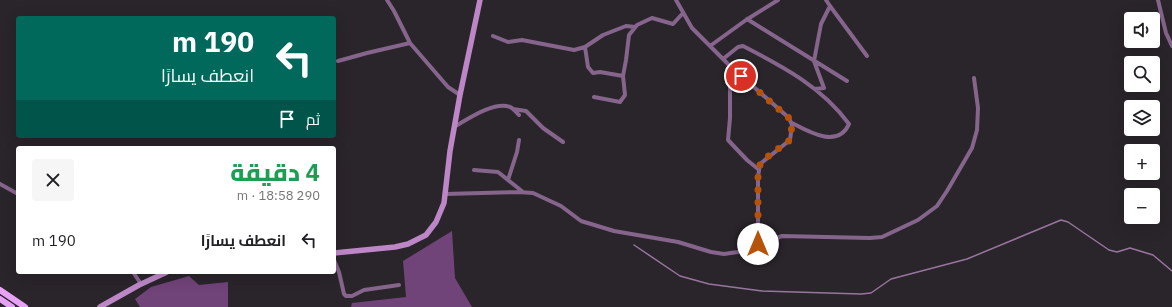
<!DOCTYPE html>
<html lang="ar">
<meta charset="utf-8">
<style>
body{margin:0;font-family:"IBM Plex Sans",Cairo,sans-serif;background:#f6f6f6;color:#202124;direction:rtl;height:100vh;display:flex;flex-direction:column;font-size:15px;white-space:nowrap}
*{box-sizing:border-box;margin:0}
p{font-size:13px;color:#757577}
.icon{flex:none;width:22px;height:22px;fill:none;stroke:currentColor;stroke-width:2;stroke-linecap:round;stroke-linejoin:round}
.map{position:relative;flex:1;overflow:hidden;direction:ltr}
.sheet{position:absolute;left:16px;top:146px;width:320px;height:128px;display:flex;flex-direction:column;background:#fff;border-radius:4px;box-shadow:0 4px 16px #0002;direction:rtl}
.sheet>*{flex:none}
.hud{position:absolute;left:16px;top:16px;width:320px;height:122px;border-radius:4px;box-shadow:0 4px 16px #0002;direction:rtl;background:#00695c;color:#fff;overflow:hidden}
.buttons{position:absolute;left:1124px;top:12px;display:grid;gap:8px}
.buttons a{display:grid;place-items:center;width:36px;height:36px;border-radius:4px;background:#fff;box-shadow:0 4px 16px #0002;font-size:20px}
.pin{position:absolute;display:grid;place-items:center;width:34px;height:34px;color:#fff;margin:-17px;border:2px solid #fff;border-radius:50%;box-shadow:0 1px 4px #0007}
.me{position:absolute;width:44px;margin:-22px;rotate:0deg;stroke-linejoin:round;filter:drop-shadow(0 0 3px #0008)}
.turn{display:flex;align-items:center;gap:14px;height:84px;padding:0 16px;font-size:18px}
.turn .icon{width:52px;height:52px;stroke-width:2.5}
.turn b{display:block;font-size:28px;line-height:34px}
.then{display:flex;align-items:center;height:38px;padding:0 16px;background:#0003;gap:8px;font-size:15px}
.round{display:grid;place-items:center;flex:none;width:42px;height:42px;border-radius:4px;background:#f6f6f6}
.head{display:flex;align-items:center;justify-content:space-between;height:68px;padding:0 16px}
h1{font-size:24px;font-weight:800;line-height:30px;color:#1e9e55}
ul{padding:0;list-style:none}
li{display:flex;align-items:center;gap:12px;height:52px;padding:0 16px}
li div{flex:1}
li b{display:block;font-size:15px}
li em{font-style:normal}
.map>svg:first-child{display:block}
.forest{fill:#704379}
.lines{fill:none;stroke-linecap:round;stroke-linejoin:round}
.stream{stroke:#97769d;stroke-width:1.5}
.street{stroke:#86658c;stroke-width:4}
.secondary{stroke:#bd87c7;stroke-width:5.5}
.primary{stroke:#e7a2f5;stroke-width:6}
.route{stroke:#b45309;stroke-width:7;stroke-dasharray:0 12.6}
</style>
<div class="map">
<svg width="1172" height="307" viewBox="0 0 1172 307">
<rect width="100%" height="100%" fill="#2a242b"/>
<!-- forest -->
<path class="forest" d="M452,231L455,278L472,307H351L352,303L406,297L403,261Z
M189,276L199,285L228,282V307H140L135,299L151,287Z"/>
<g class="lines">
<!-- stream -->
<path class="stream" d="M634,245L680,276L709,284L762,291L861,294L871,293L891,279L967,259L1061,220L1068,222L1109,250L1117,252L1130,248L1153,255L1172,271"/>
<!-- street -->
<path class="street" d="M387,0L394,11L410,43L448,87L460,95
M676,0L692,28L730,66L789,118L792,125L790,140L760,164L758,177V244
M1158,0L1166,33L1172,46
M830,6L867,56
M747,19L847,81
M493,36L508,42L522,40L574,50L585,47
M710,46L746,20L778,0
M723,59L738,47L743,46C782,66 822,87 849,124C838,149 809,132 792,123
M338,61L367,53L410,43
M730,66V118L728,140L747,160L758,169
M623,76L600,72L593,73L588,67L585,47L603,35L626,26L635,27
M815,89L824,88L814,61L821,24L830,6L826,0
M594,97L620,102L625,95L623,76L626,60L629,35L637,25L652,18L673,24L683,13
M513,109L526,111L543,128L563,142
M454,127C468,119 494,101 510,107C513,108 516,112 519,115
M474,170L498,172L523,192
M508,180L517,152L519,140
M0,184L18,194
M445,194L518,192L533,193L561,206L581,221L591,224L614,231L678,242L711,252L724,254L738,252L782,236L870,238L882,237L918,220L937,206L947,191L972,148L977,130L978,108L974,78
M334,260L339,272L344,294L346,296H352L364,290L399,285
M133,272L141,284"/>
<!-- secondary -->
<path class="secondary" d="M334,253L395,247L408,244L426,235L436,222L444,203L450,151L460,95L480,0
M100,307L139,285L167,272"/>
<!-- primary -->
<path class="primary" d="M0,290L25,307
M0,299L12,307"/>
</g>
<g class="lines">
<!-- route -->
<path class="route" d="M741,76L789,118L792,125L790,140L762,161L758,169V244"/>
</g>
</svg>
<div class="buttons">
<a><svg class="icon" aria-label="sound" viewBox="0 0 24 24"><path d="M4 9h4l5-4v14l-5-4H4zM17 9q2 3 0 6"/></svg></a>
<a><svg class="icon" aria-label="search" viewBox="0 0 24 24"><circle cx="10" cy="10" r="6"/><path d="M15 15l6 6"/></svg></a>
<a><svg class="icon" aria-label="layers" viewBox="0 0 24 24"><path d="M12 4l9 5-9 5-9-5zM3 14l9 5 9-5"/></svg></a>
<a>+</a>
<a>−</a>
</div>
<div class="pin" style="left:741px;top:76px;background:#d93025"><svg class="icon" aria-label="arrive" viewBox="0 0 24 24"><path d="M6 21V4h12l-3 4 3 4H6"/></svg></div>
<svg class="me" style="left:758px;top:244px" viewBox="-20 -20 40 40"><circle r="19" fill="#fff"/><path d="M0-13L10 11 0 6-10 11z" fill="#b45309"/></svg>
<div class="hud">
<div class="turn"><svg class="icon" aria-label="left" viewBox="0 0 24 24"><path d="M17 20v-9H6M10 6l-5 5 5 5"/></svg><div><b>190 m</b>انعطف يسارًا</div></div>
<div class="then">ثم<svg class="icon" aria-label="arrive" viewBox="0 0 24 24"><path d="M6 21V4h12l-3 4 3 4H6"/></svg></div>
</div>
<section class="sheet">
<div class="head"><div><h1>4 دقيقة</h1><p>290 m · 18:58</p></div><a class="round"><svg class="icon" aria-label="close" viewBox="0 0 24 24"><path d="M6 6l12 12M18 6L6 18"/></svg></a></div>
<ul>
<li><svg class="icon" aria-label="left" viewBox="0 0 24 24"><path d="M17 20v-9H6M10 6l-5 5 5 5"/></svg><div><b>انعطف يسارًا</b></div><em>190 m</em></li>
</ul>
</section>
</div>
